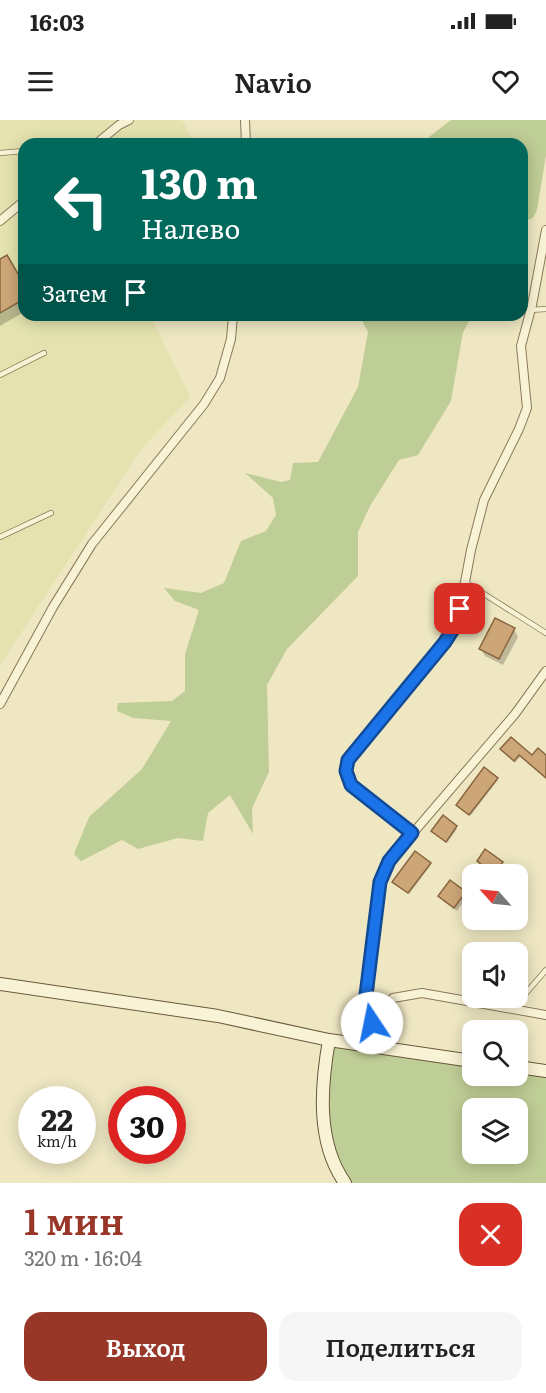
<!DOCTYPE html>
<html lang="ru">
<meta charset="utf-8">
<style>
body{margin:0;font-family:Literata,serif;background:#f6f6f6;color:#222;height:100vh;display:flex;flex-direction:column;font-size:22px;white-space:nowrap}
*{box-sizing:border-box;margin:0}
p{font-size:20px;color:#767676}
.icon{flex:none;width:33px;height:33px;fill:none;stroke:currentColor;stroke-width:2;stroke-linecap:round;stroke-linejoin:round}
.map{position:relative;height:1063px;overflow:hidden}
.sheet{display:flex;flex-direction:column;background:#fff;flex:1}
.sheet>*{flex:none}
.top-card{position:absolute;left:18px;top:18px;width:510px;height:183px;border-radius:18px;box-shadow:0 3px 15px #0003;background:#00695c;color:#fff;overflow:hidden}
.needle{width:39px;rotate:297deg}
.controls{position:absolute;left:462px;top:744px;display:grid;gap:12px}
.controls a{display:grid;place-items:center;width:66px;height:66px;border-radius:12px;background:#fff;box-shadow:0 3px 15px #0003;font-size:30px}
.speed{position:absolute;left:18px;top:966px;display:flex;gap:12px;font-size:30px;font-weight:700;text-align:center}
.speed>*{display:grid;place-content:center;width:78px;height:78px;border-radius:50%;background:#fff;box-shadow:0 3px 15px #0003;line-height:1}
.speed small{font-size:15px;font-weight:400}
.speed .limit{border:9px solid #d22;background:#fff;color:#111}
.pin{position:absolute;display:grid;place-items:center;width:51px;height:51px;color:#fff;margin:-26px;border-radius:12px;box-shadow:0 3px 9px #0006}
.me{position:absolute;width:66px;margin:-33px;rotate:349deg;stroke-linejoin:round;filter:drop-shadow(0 0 4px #0008)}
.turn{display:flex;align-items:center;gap:21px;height:126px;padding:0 24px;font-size:27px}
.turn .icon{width:78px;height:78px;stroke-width:2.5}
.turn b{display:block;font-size:42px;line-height:51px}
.then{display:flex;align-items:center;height:57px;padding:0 24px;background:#0003;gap:12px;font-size:22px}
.round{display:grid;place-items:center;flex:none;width:63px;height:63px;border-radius:18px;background:#f6f6f6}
.overview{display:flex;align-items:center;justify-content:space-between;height:102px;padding:0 24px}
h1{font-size:36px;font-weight:600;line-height:45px;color:#983628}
.action{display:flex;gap:12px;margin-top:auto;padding:12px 24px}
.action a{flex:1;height:69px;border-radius:18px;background:#983628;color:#fff;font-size:24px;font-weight:600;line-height:69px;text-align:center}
.action a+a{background:#f6f6f6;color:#222}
.status{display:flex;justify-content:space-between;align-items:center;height:42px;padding:0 30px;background:#fff;direction:ltr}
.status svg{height:16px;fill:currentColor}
header{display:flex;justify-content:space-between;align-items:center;height:78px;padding:0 24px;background:#fff;font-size:27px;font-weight:600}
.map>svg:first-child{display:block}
.farmland{fill:#e4e3af}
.green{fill:#bfcd96;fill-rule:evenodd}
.shadow{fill:#0003}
.building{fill:#cda677;stroke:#88653f;stroke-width:1.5}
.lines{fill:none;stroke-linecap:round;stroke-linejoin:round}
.service-casing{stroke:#897959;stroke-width:6}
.minor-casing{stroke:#897959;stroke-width:10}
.secondary-casing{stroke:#6a593c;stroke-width:14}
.service{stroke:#f9f3d5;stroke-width:4.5}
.minor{stroke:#f9f3d5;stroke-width:8}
.secondary{stroke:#f9f3d5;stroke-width:12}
.route-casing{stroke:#114b97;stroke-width:15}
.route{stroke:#1a73e8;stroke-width:10}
</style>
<div class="status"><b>16:03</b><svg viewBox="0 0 49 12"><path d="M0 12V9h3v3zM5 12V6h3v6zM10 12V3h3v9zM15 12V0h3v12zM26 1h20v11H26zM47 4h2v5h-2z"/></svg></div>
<header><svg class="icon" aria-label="menu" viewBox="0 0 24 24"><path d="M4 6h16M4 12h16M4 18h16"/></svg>Navio<svg class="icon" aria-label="heart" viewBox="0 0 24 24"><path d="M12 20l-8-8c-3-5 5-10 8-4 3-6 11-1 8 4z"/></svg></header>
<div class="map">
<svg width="546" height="1063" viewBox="0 0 546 1063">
<rect width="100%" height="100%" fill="#efe7c2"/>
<!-- farmland -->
<path class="farmland" d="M0,0H182L195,24H24V195H150L190,277L142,328L0,545Z"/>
<!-- green -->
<path class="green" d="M451,0H546V35L537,90L533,98L522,102V24H420Z
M359,195H473L463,212L451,281L418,335L399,340L370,386L358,412V456L287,529L267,565L269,652L252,688L253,714L230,675L208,693L203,721L178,718L138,729L122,720L81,741L74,734L89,697L142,649L171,601L133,598L117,591L118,583L172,581L185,571V534L199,490L175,481L164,468L201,473L224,463L241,421L266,411L276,395L273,378L245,353L281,362L290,360L293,343L318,342L358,267L368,212Z
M331,923L472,944V956H518V950L546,955V1063H349L339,1049L325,983ZM472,988H518V1034H472Z"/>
<!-- shadow -->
<path class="shadow" d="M0,140L24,167V192L0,206Z
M514,509L518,517L503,545L485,536L481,529Z
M502,630L532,637H546V657L521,636L515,643Z
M497,659L498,660L471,695L459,687Z
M456,707L457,709L447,723L434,713Z
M479,741L502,743L504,747L499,754H493L481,746Z
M430,744L431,745L409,774L395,764Z
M465,773L467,777L457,791L443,781L440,777Z"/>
<!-- building -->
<path class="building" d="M7,135L24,164V179L0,193V139Z
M495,498L515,508L499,539L479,529Z
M511,617L532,635L538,628L546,635V658L519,635L514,641L500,629Z
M484,647L498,658L469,695L456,685Z
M443,695L457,706L446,722L431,711Z
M485,729L503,742L494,754L477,741Z
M415,731L431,743L408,773L392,762Z
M450,760L466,772L454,788L438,776Z"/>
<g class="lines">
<defs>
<path id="service" d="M0,33L24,31
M530,190L546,189
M0,255L44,233
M0,417L51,393
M465,462L546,513
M515,890L526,873L546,850"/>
<path id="minor" d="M245,0L246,24
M96,24L119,5L129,0
M0,101L24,81
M0,584L53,487L92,424L204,284L220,258L231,219L233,195
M413,713L351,665L346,651L348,640L445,522L455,506L460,489L471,430L484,380L519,309L527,288L521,226L532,185L546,110
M372,903L366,875L380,762L389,741L515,594L546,551
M364,925L372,903L393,878L422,873L546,895"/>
<path id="secondary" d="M0,864L218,896L329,920L472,941
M329,920C321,966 316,1022 345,1063
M518,947L546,951"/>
</defs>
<!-- service casing -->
<use href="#service" class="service-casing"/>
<!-- minor casing -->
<use href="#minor" class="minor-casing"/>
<!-- secondary casing -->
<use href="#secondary" class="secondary-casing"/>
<!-- service -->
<use href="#service" class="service"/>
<!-- minor -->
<use href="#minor" class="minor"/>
<!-- secondary -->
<use href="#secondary" class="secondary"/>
</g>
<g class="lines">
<defs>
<path id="route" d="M372,903L366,875L380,762L389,741L412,713L351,665L346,651L348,640L445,522L455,506L460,489"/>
</defs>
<!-- route casing -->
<use href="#route" class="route-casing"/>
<!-- route -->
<use href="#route" class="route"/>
</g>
</svg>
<div class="controls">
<a><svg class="needle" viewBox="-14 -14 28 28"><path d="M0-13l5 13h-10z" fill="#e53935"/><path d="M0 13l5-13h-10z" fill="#767676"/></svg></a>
<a><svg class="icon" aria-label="sound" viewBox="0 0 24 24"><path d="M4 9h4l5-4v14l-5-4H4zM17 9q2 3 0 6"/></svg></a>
<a><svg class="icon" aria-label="search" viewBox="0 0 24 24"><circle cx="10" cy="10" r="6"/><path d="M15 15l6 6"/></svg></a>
<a><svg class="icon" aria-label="layers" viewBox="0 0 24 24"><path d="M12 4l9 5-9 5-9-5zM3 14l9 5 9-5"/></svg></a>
</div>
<div class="speed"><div>22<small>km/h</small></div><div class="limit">30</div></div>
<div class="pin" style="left:460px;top:489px;background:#d93025"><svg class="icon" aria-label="arrive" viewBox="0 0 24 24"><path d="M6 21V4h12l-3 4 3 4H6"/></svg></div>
<svg class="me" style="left:372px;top:903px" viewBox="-20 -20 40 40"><circle r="19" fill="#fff"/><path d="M0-13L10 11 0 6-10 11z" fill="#1a73e8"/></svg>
<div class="top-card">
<div class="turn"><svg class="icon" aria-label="left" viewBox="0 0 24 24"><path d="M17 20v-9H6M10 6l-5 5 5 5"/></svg><div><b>130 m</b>Налево</div></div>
<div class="then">Затем<svg class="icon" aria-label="arrive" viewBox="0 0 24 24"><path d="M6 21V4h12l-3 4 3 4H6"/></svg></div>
</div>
</div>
<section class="sheet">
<div class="overview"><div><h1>1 мин</h1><p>320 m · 16:04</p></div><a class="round" style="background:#d93025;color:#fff"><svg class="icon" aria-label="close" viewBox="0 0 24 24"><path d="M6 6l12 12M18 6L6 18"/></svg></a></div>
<div class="action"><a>Выход</a><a>Поделиться</a></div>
</section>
